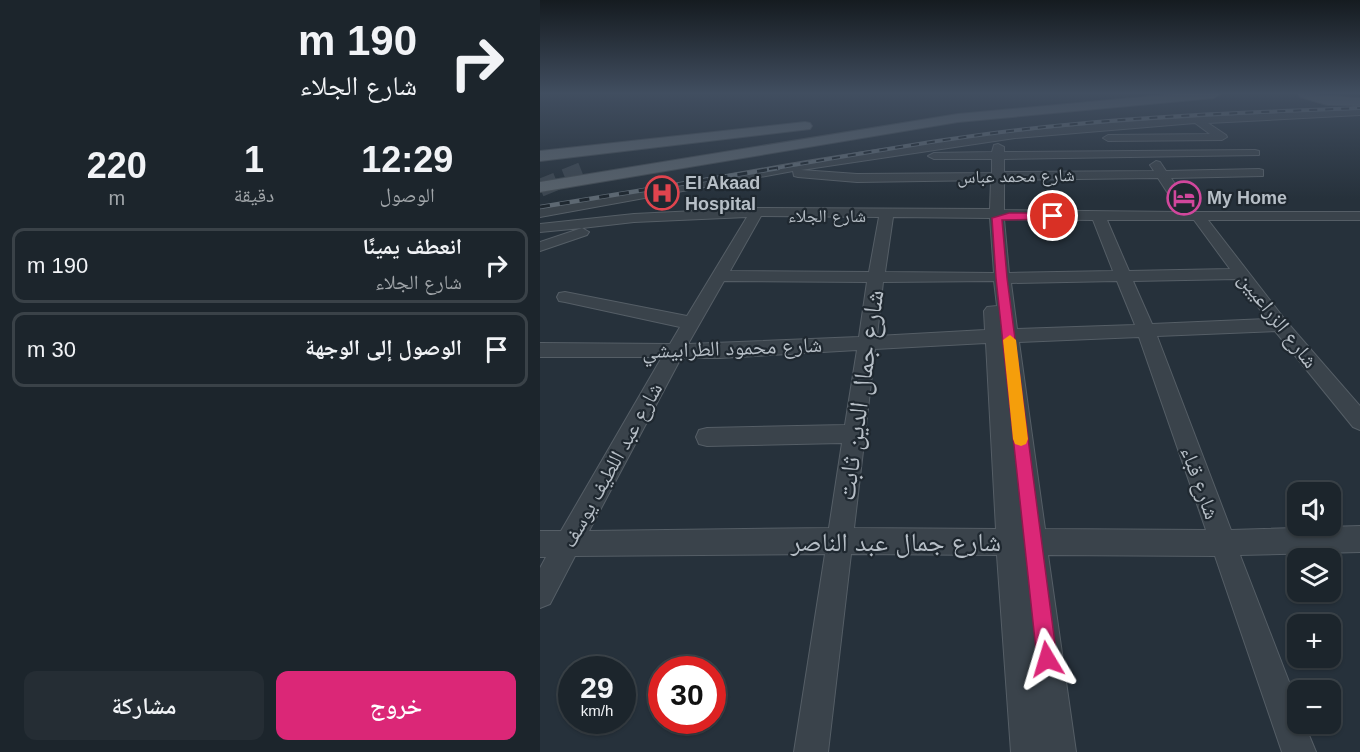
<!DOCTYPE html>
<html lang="ar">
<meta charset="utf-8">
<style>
body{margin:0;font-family:Helvetica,"Noto Naskh Arabic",sans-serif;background:#252d34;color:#f1f3f6;direction:rtl;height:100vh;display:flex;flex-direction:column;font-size:22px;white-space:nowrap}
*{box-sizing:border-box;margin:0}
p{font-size:20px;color:#a0a5a9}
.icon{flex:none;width:33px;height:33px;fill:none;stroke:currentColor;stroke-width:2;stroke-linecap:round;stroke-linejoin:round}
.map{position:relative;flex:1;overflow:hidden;direction:ltr}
.side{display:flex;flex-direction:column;background:#1c252c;width:540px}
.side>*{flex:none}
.banner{background:#1c252c;color:#f1f3f6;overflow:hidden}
.controls{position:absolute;left:747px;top:482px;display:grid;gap:12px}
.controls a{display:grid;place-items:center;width:54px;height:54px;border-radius:12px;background:#1c252c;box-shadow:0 2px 4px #0004,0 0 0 2px #3a4248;font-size:30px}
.speed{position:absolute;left:18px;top:656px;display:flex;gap:12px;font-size:30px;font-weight:700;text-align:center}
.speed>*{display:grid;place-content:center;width:78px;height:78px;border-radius:50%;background:#1c252c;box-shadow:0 2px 4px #0004,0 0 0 2px #3a4248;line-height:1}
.speed small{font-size:15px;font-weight:400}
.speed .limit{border:9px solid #d22;background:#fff;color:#111}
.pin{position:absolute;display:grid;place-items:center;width:51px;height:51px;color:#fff;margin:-26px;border:3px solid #fff;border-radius:50%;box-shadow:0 2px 6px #0007}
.me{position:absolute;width:66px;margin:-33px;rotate:353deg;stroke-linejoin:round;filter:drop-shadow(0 0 4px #0008)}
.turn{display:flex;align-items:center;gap:21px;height:126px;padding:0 24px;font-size:27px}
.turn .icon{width:78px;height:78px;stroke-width:2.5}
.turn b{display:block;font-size:42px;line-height:51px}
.eta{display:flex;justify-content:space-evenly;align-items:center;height:102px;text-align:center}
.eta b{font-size:36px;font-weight:600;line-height:42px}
.cta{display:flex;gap:12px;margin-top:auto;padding:12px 24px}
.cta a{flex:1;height:69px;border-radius:12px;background:#db2777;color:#fff;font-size:24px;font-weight:600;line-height:69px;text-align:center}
.cta a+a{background:#252d34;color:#f1f3f6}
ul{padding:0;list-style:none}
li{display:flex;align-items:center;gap:18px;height:75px;margin:0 12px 9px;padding:0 12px;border:3px solid #3a4248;border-radius:12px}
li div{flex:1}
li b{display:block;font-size:22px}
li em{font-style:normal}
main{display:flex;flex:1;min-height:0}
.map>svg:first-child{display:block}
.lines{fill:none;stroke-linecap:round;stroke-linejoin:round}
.major-tunnel{stroke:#3c4650;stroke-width:18;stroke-dasharray:18 9;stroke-linecap:butt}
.minor-casing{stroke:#555e66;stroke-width:2}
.major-casing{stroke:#434c54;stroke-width:2}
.minor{fill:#3a434b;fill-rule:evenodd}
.major{fill:#58626b;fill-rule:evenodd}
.rail-far1-casing{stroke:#5d6872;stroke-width:4}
.rail-casing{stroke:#5d6872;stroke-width:4.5}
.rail-far1{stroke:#1f2830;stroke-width:2;stroke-dasharray:8;stroke-linecap:butt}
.rail{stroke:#1f2830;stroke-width:3;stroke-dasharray:10;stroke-linecap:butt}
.route{fill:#db2777;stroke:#8e194d;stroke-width:1.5}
.slow{fill:#f59e0b}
.labels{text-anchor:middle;stroke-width:4.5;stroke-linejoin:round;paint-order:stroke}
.far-street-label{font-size:18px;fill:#b6bec6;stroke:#1f2830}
.far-poi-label{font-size:18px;font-weight:bold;fill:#b6bec6;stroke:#1f2830;text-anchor:start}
.street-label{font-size:21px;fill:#b6bec6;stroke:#1f2830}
.near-street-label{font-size:26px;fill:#b6bec6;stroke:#1f2830}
</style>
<main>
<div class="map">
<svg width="820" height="752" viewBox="0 0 820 752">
<rect width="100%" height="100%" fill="#26313b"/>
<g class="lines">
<!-- major-tunnel -->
<path class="major-tunnel" d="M0,188L42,171"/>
<defs>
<path id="minor" d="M820,109V115L668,123L686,135L687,137L682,140L568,141L563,138L568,135L670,134L655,123L475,138L261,170L317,174L452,173V159H394L388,156L394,153L452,152L454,145L458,144L464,147V152L715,150L719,151V155L464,159V172L614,171L610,165L616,161L620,162L626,171L719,169L723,170V176L631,178L654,212H820V220H668L746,321L820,406V430L813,427L735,331L617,336L691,530L820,526V552L700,555L758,705V723H764L776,752H742L675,556L508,555L536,752H471L457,555L311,554L288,752H254L285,554L35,556L10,604L0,608V568L6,557H0V531H21L122,357H0V343L130,344L140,327L25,302L19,301L17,297L19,293L25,292L147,316L207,217L94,222L42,228L49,232L47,235L0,251V242L42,228L0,232V224L94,214L217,208L450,209L451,180L317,182L258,177L254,176L253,171L0,217V209C158,180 316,149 475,132C590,119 705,115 820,109ZM618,178L640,212L464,210V180ZM221,216L339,217L329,272L190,271ZM353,217L450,218L454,273L345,272ZM464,219L553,220L573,271L469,273ZM567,220H654L690,269L589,271ZM697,279L727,319L612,324L593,281ZM184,281L327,282L319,337L148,344ZM454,281L457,306L447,307L444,311L445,330L337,336L343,282ZM577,281L595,325L477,329L471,283ZM599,337L666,530L505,529L479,342ZM446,343L456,529L314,528L335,349ZM317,350L305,425L167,428L159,430L156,437L159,444L167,446L302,443L289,528L49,531L141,358H180Z"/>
<path id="major" d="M635,94H680L674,98L418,122L0,192V182L418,114Z
M758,94L820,98V106L787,105L760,97Z
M265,122L270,123L272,126L270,129L0,161V151Z"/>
</defs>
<!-- minor casing -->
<use href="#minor" class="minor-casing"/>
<!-- major casing -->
<use href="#major" class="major-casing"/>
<!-- minor -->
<use href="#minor" class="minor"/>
<!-- major -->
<use href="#major" class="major"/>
<defs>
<path id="rail-far1" d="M229,169C327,153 426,134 525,125C623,115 722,112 820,108"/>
<path id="rail" d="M0,207L238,168"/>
</defs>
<!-- rail-far1 casing -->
<use href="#rail-far1" class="rail-far1-casing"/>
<!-- rail casing -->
<use href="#rail" class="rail-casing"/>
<!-- rail-far1 -->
<use href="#rail-far1" class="rail-far1"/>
<!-- rail -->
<use href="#rail" class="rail"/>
</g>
<!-- sky -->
<linearGradient id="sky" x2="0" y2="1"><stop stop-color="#151b20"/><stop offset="0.47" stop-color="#414e60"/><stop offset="1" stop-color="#414e60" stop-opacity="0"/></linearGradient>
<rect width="820" height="199" fill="url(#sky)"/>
<!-- route -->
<path class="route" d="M469,213H513L518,216L513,219L462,220L467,278L517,659L514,666L507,670L500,666L497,659L456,278L452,218Z"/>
<!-- slow -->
<path class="slow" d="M470,335L476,340L488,439L486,444L481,446L475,444L473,439L463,340Z"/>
<!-- icons -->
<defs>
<symbol id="hospital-ring" viewBox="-11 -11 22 22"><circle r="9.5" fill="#1f2830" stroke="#e0444e" stroke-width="1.5"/><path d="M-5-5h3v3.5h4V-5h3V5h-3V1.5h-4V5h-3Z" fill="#e0444e"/></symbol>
<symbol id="hotel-ring" viewBox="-11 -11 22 22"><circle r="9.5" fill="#1f2830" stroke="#d1479c" stroke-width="1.5"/><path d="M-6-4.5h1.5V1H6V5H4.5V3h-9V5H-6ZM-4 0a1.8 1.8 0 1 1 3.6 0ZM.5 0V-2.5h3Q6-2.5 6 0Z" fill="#d1479c"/></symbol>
</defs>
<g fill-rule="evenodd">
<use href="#hospital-ring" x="103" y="174" width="38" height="38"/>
<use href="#hotel-ring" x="625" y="179" width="38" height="38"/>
</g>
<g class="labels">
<!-- far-street labels -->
<g class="far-street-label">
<text transform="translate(476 176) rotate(-1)" y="6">شارع محمد عباس</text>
<text x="287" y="222">شارع الجلاء</text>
</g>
<!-- far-poi labels -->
<g class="far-poi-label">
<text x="145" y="189">El Akaad<tspan x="145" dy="21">Hospital</tspan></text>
<text x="667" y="204">My Home</text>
</g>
<!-- street labels -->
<g class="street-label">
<text transform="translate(738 320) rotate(52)" y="7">شارع الزراعيين</text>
<text transform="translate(192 348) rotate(-2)" y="7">شارع محمود الطرابيشي</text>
<text transform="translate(72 465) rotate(-61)" y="7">شارع عبد اللطيف يوسف</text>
<text transform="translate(660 483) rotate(70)" y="7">شارع قباء</text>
</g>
<!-- near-street labels -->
<g class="near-street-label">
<text transform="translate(320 395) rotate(-82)" y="9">شارع جمال الدين ثابت</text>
<text x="356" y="551">شارع جمال عبد الناصر</text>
</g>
</g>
</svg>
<div class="controls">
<a><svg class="icon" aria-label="sound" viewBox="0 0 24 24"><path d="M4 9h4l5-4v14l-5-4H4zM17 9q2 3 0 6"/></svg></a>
<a><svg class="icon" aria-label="layers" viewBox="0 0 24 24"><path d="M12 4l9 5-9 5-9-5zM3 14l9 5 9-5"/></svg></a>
<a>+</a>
<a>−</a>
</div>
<div class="speed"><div>29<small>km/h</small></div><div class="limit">30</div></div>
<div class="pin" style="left:513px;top:216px;background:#d93025"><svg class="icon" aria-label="arrive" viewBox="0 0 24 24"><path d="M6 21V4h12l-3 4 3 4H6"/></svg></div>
<svg class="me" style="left:507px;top:659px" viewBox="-20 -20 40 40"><path d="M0-17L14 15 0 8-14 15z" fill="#db2777" stroke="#fff" stroke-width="4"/></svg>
</div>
<section class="side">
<div class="banner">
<div class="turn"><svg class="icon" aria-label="right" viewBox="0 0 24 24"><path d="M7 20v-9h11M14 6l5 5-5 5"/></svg><div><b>190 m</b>شارع الجلاء</div></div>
</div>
<div class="eta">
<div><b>12:29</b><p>الوصول</p></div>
<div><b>1</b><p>دقيقة</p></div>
<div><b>220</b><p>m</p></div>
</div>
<ul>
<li><svg class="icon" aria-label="right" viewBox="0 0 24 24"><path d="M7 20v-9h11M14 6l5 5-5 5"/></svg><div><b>انعطف يمينًا</b><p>شارع الجلاء</p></div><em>190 m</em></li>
<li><svg class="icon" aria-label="arrive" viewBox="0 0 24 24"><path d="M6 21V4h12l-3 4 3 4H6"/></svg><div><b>الوصول إلى الوجهة</b></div><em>30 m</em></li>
</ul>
<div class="cta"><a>خروج</a><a>مشاركة</a></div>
</section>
</main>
